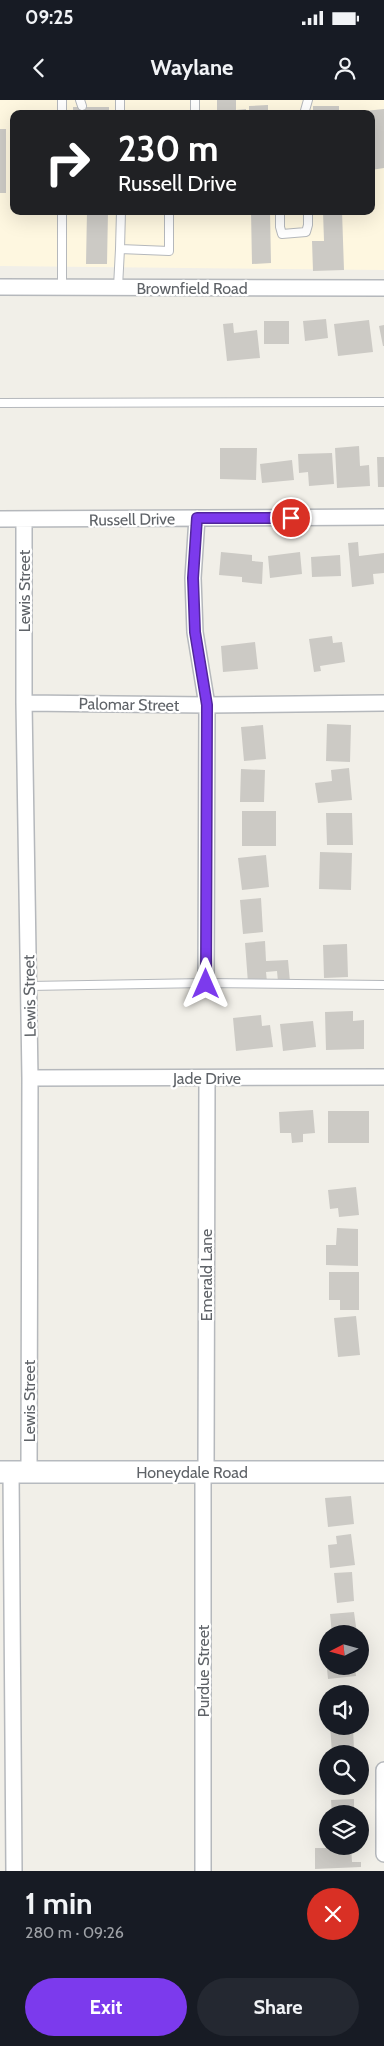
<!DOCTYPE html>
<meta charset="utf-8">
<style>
body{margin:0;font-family:Cabin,sans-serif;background:#242831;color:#f1f3f6;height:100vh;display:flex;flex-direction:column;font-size:19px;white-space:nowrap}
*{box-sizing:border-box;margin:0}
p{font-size:16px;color:#9ea1a6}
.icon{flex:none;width:28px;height:28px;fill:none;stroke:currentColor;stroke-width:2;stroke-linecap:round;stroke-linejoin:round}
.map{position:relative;height:1771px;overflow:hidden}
.sheet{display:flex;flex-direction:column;background:#171b24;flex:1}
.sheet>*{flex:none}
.top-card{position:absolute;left:10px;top:10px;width:365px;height:105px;border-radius:10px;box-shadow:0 5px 20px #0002;background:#202124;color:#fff;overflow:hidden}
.needle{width:32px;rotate:264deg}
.controls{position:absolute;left:319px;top:1525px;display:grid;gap:10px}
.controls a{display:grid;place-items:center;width:50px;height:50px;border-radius:50%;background:#171b24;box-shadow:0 5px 20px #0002;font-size:25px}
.pin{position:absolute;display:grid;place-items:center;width:42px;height:42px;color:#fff;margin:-21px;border:2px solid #fff;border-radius:50%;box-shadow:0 1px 5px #0007}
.me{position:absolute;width:55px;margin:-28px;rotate:0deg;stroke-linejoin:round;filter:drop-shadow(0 0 4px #0008)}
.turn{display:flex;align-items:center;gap:18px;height:105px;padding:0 25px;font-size:22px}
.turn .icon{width:65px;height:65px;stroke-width:2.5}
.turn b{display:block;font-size:35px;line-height:42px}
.round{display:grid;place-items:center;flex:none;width:52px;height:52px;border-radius:26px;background:#242831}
.head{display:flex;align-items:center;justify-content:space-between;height:85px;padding:0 25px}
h1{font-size:30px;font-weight:800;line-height:38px}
.button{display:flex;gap:10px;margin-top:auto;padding:10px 25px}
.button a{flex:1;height:58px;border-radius:30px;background:#7c3aed;color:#fff;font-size:20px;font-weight:800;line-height:58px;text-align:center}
.button a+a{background:#242831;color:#f1f3f6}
.status{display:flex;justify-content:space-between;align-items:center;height:35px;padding:0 25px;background:#171b24;direction:ltr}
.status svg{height:14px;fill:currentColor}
header{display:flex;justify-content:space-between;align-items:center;height:65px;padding:0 25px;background:#171b24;font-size:22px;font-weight:800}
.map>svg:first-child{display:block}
.commercial{fill:#fef7e0;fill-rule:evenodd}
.building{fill:#cccac5}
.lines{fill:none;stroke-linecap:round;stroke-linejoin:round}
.lane-casing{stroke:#b5b8bc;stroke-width:10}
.street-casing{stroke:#b5b8bc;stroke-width:18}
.secondary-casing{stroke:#b6babf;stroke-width:24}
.lane{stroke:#fff;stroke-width:8}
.street{stroke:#fff;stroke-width:15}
.secondary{stroke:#fff;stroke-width:21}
.route-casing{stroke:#51269a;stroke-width:12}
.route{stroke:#7c3aed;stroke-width:9}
.labels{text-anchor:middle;stroke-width:4.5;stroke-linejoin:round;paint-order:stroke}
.street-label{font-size:16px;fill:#5f6368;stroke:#fff}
</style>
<div class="status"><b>09:25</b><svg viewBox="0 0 49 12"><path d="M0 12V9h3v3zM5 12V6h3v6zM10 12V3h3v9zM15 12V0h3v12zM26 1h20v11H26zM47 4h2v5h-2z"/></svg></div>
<header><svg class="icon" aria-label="back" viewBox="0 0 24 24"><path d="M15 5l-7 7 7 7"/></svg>Waylane<svg class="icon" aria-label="person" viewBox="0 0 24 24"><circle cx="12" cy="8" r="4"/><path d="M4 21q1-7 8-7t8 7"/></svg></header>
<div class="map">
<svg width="384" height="1771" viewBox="0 0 384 1771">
<rect width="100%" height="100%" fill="#f1efe8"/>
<!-- commercial -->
<path class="commercial" d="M0,0H384V170L0,166ZM14,14H371V111H14Z"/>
<!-- building -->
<path class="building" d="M217,0H236V10L246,9V14H217Z
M268,5V14H249V6Z
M313,6H339V14H313Z
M73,7H109V14H73Z
M384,9V68L371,70V14H356L355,12Z
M0,29H6V93H0Z
M87,111H108L107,164H86Z
M251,111H270L271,163L252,164Z
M323,111H342L344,170L313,171L312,141H324Z
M326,219L328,238L305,241L303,221Z
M369,220L373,252L338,256L334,224Z
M264,221H289V244H264Z
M233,223L234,233L257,230L260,258L227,261L223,224Z
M384,225V246H383L379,226Z
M359,346L360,366L369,365L370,386L337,388L335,348Z
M220,348H257L256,380L220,379Z
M332,353L334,384L309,386L308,372L299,373L298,354Z
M377,357H384V387H378Z
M292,360L294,380L262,383L260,364Z
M358,442L359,456L384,453V473L373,474L374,484L352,487L348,443Z
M221,452L252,455V461L263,462L262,484L242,482V477L219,475Z
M300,452L302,474L270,478L268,456Z
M340,455L341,476L312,477L311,457Z
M332,536L333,543L342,542L345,562L320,566L321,571L314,572L309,539Z
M255,542L258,569L223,572L221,546Z
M327,624L351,625L350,662L326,661Z
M263,625L266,659L244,661L241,627Z
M349,668L352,700L318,703L315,683L332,681L331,670Z
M241,669L265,670L264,702H240Z
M242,711H276V746H242Z
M326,713H352L353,745H327Z
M320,752L352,753L351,790L319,789Z
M266,755L269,787L242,790L238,758Z
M261,798L263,832L243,834L240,800Z
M265,841L266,861L288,860L290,882H278L277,871L266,872L267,882L248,883L245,843Z
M347,844L348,877L324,878L323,845Z
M353,911V921L364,920V949L326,950L325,912Z
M261,915L262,926L270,925L273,947L236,951L233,918Z
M313,921L316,947L283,951L280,924Z
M313,1010L315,1033L303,1034V1042L292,1043L291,1033H280L279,1012Z
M328,1011H369V1043H328Z
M356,1087L359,1115L339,1117L338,1108L330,1109L328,1090Z
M337,1128L358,1129V1166L326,1165V1145H336Z
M329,1172H359V1210H340V1200H329Z
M356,1216L360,1255L338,1257L334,1218Z
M351,1396L354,1424L328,1427L325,1398Z
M351,1434L355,1465L330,1468L328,1445L337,1444L336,1436Z
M352,1472L354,1501L337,1503L334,1473Z
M354,1512L357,1534H332L330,1514Z
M338,1566H355L356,1576L328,1579L327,1569L338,1568Z
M330,1626H353L354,1651L332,1652Z
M340,1686H356V1691L340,1693Z
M354,1699V1714H332L331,1700Z
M326,1737H328V1746H351L352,1762H361V1767L315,1769V1748H326Z"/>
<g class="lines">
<defs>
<path id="lane" d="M62,0V14
M80,0L82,6
M120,0V14
M195,14V0
M304,14L308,0
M121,111L120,149L169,151V111
M280,111V127L282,134L306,132L308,125V111
M62,187V111
M118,187L120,149
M0,303L384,302
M29,886L206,883L384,885"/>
<path id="street" d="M0,187L384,188
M197,418L193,478L195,532L207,605L206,883
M0,419L384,417
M24,420V603L30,978L29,1372
M24,603L207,605L384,603
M30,978L384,977
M11,1372L14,1771
M384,1670V1754
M203,1771V1377L206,1372L207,979"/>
<path id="secondary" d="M0,1372H384"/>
</defs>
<!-- lane casing -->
<use href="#lane" class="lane-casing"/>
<!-- street casing -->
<use href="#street" class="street-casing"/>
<!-- secondary casing -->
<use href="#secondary" class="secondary-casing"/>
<!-- lane -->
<use href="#lane" class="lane"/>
<!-- street -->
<use href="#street" class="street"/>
<!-- secondary -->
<use href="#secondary" class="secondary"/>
</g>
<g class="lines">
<defs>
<path id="route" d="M206,884L207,605L195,532L193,478L197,418H291"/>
</defs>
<!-- route casing -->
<use href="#route" class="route-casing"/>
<!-- route -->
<use href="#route" class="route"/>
</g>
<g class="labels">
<!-- street labels -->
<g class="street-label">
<text x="192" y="194">Brownfield Road</text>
<text transform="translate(132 419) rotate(-1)" y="6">Russell Drive</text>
<text transform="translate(24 491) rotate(-90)" y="6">Lewis Street</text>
<text transform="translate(129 604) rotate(1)" y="6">Palomar Street</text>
<text transform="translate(29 896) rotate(-91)" y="6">Lewis Street</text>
<text x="207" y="984">Jade Drive</text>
<text transform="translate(206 1175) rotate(-90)" y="6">Emerald Lane</text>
<text transform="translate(29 1301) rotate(-90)" y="6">Lewis Street</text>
<text x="192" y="1378">Honeydale Road</text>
<text transform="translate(203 1571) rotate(-90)" y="6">Purdue Street</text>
</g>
</g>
</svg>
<div class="controls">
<a><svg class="needle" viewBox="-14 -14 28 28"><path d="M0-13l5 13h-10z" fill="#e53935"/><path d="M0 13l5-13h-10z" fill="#9ea1a6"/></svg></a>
<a><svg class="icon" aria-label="sound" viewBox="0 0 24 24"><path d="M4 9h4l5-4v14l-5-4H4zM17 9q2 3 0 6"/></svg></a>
<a><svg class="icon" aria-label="search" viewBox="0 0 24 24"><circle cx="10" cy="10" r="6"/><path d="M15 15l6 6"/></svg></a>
<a><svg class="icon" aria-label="layers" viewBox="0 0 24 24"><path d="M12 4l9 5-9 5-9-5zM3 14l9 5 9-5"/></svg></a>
</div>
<div class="pin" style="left:291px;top:418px;background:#d93025"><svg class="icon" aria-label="arrive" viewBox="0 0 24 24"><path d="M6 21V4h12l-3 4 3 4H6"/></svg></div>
<svg class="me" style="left:206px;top:884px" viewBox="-20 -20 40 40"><path d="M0-17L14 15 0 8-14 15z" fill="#7c3aed" stroke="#fff" stroke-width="4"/></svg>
<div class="top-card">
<div class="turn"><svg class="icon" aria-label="right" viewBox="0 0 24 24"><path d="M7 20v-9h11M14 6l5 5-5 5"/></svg><div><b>230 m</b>Russell Drive</div></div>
</div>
</div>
<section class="sheet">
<div class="head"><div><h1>1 min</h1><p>280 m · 09:26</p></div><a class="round" style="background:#d93025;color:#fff"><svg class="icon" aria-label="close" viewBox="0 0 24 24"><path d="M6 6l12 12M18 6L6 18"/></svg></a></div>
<div class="button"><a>Exit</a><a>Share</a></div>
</section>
